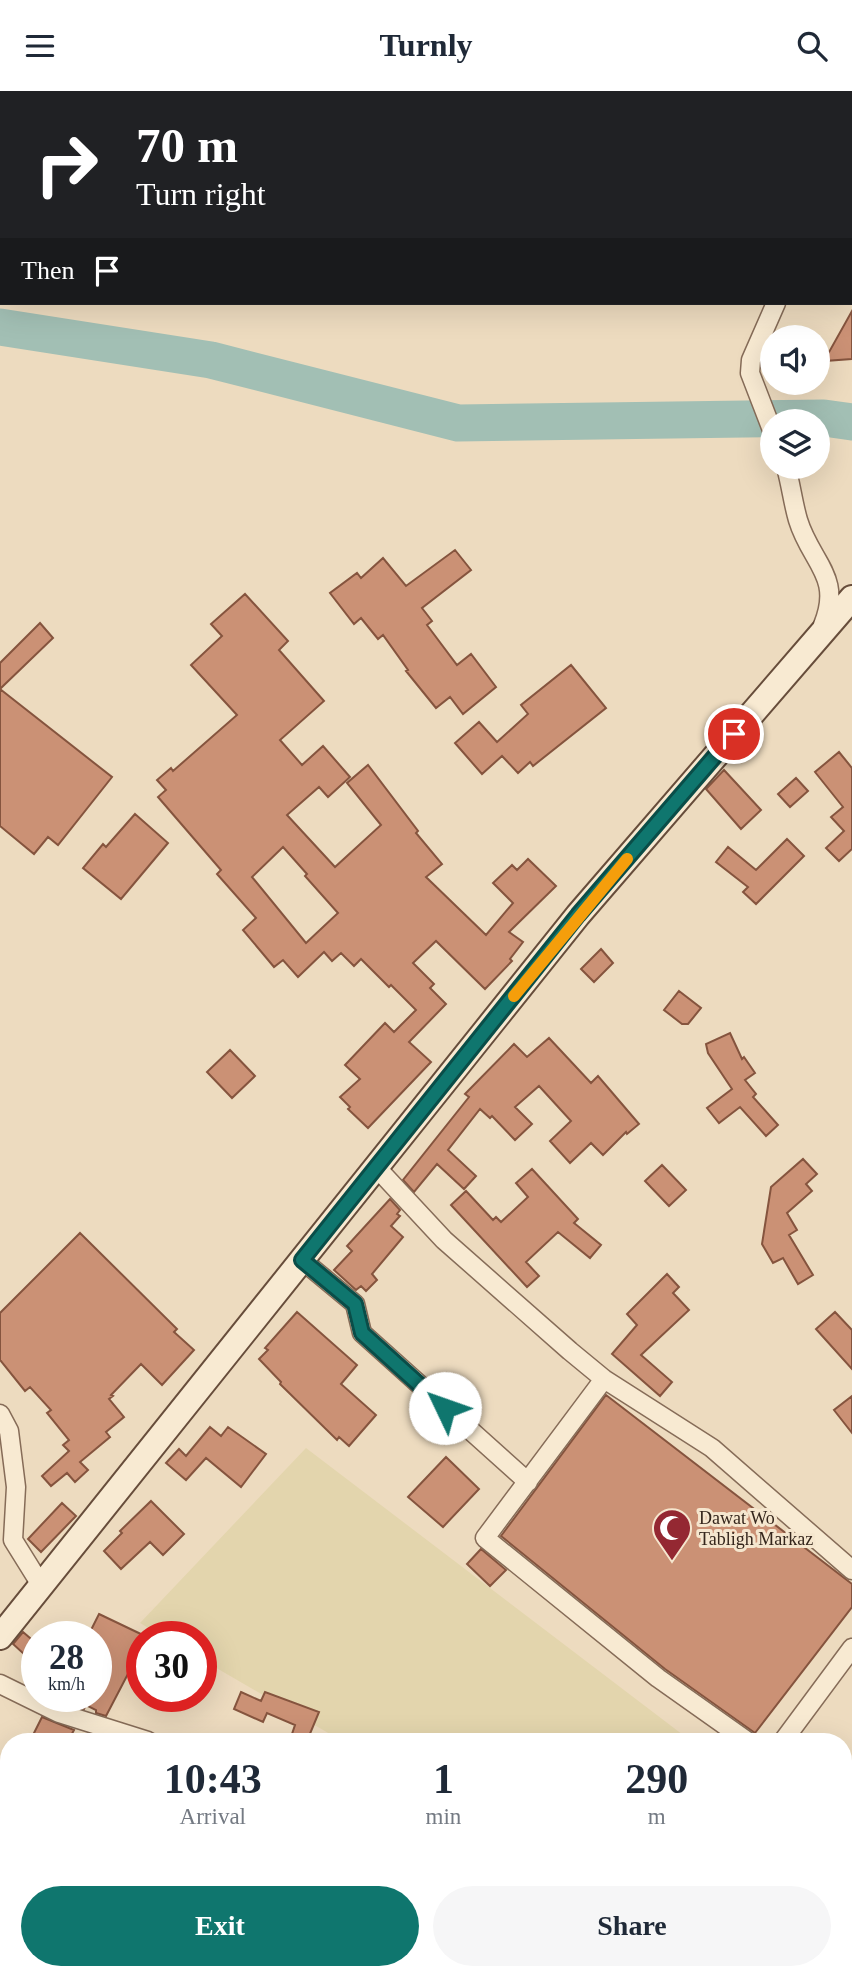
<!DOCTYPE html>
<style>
body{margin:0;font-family:"Times New Roman",serif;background:#f6f6f7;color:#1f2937;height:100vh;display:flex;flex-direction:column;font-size:26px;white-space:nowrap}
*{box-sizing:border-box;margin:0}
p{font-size:23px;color:#747a83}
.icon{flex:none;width:38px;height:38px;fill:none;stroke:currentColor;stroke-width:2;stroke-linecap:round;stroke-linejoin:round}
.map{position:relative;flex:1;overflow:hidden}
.details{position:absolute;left:0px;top:1642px;width:852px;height:247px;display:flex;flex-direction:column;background:#fff;border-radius:28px 28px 0 0;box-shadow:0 7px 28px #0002}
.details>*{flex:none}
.banner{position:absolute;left:0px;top:0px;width:852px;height:214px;box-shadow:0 7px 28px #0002;background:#202124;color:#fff;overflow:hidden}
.controls{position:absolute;left:760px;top:234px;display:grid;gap:14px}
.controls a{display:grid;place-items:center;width:70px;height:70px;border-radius:50%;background:#fff;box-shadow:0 7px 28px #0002;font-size:35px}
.speed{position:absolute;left:21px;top:1530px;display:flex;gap:14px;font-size:35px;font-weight:700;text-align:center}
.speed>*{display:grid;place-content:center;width:91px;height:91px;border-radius:50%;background:#fff;box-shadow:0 7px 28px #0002;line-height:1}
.speed small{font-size:18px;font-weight:400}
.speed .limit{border:10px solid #d22;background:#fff;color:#111}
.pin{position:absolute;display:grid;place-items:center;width:60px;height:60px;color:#fff;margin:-30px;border:4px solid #fff;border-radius:50%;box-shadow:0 2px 7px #0007}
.me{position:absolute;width:77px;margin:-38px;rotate:312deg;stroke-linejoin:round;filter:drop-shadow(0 0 5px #0008)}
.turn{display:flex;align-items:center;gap:24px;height:147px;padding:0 21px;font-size:32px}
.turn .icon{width:91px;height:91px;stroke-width:2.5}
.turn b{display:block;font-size:49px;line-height:60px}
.then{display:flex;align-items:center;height:66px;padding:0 21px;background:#0003;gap:14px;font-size:26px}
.eta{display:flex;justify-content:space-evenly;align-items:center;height:119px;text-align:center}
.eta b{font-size:42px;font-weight:700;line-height:49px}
.primary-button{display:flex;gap:14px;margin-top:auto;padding:14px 21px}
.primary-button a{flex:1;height:80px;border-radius:42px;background:#0f766e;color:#fff;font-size:28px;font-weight:700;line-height:80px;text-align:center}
.primary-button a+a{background:#f6f6f7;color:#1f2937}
header{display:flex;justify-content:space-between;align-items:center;height:91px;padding:0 21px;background:#fff;font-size:32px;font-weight:700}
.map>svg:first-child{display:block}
.farmland{fill:#e3d5ad}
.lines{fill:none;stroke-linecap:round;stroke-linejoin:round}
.river{stroke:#a2bfb4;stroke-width:37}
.building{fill:#cb9175;stroke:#85543e;stroke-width:2;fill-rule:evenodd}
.street-casing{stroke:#866c58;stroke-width:21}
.secondary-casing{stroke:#674d3b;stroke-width:28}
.street{stroke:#f8ead2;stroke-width:18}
.secondary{stroke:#f8ead2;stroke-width:24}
.route-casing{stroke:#0a4d48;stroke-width:18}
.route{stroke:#0f766e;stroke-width:12}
.slow{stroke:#f59e0b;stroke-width:12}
.labels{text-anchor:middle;stroke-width:6;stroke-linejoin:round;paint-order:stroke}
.poi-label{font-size:18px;fill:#35261c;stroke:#f5e6ce;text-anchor:start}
</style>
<header><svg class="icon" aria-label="menu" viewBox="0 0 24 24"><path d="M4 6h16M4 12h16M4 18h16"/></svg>Turnly<svg class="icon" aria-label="search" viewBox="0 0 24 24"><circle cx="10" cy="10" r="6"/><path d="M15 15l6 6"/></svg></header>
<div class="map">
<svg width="852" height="1888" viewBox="0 0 852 1888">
<rect width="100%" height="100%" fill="#eddbbf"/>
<!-- farmland -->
<path class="farmland" d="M306,1357L691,1650H342L201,1568V1545H162L140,1532Z
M852,1692V1888H717L723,1880H844V1705Z
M0,1742L9,1744V1880H97L99,1888H0Z
M315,1880H487L484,1888H312Z"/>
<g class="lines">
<!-- river -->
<path class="river" d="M0,236L211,269L458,332L824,327L852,331"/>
</g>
<!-- building -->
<path class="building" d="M852,220V268L824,270Z
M455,459L471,479L422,517L432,530L427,534L457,574L471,563L496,596L463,623L450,606L436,617L406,580L408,579L383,544L378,548L361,527L354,533L330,502L357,482L361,487L383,467L406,495Z
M245,503L288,550L279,559L324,610L280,649L302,674L323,655L350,686L328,706L319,696L287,724L335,776L381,734L347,692L368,674L418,740L416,742L442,773L426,786L486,844L513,812L493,792L512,774L517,779L528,768L556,795L509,841L523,851L510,868L512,870L485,898L436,850L413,872L434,893L430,897L446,913L409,951L431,971L368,1037L348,1018L350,1016L340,1006L360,988L345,974L385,932L394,941L416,919L391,894L389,896L361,868L354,875L341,862L332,870L324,861L298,886L283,869L274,876L243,839L256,827L217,783L221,779L158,706L166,699L157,689L171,677L173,680L237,624L191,574L222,545L211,533ZM283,756L307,783L305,785L338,822L306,852L252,786Z
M40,532L53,547L0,598L112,686L58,754L48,746L34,763L0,735V572Z
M571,574L606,617L533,675L530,671L518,682L502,665L482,683L455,652L479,631L497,651L528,623L521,614Z
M839,661L852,677V758L839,770L826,757L844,740L831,726L843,716L815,681Z
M724,679L761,719L741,738L706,698Z
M796,687L808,700L790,716L778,703Z
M135,723L168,752L121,808L83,777L103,753L106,756Z
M787,748L804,765L756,813L743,801L748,796L716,771L728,756L756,779Z
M601,858L613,872L594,891L581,878Z
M679,900L701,917L688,933H682L664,919Z
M730,942L742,968L744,966L755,982L745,989L756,1003L753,1006L778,1034L766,1045L740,1016L719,1032L707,1017L732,998L708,962L706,953Z
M549,947L591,992L598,985L639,1033L627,1043L626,1041L603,1064L591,1052L570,1072L550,1050L571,1030L539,995L515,1016L532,1033L515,1049L492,1025L490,1027L480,1018L448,1059L476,1085L464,1098L437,1073L414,1101L403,1089L469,1006L465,1003L514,953L527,966Z
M230,959L255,985L232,1007L207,981Z
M803,1068L817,1083L806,1093L812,1100L787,1122L797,1139L789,1144L813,1184L798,1193L783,1167L773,1172L762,1153L771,1096Z
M662,1074L686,1099L669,1115L645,1090Z
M532,1078L578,1128L574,1132L601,1154L590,1167L558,1141L526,1171L539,1185L527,1196L451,1114L466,1100L493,1129L496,1126L501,1131L528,1106L516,1092Z
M390,1108L400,1119L397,1123L400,1125L391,1135L403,1146L372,1183L377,1189L366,1200L361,1195L356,1199L334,1179L352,1160L347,1155Z
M80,1142L177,1238L174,1241L194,1259L162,1294L141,1273L111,1304L113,1305L109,1308L124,1326L106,1341L110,1346L80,1371L88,1379L75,1391L67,1382L51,1395L42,1385L69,1360L63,1354L69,1349L47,1322L51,1319L30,1296L25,1300L0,1269V1222Z
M667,1183L679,1196L673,1202L689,1219L641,1264L672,1291L660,1305L612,1263L637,1234L627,1223Z
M297,1221L357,1274L341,1293L376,1324L349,1355L339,1346L337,1349L280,1293L281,1291L259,1268L268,1259L265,1257Z
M835,1221L852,1239V1278L816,1238Z
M606,1304L852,1493V1516L755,1642L665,1578L501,1445Z
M852,1305V1342L834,1319Z
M210,1336L221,1345L228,1336L266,1363L241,1396L206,1367L186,1389L166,1372L179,1358L186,1365Z
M446,1366L479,1398L443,1436L408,1406Z
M151,1410L184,1443L163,1464L150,1451L121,1478L104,1460L122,1442L120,1440Z
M62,1412L76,1425L41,1461L28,1448Z
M481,1458L506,1479L490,1495L467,1473Z
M99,1523L145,1545H142V1556L106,1625L96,1622V1619L86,1614L84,1618L53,1606L96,1605V1545H88Z
M23,1541L37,1553V1575L13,1553Z
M241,1601L261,1610L265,1601L319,1621L307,1650L292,1643L295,1634L267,1622L263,1631L234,1618Z
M42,1626L74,1639L68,1650H30Z"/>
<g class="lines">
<defs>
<path id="street" d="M485,2L486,0
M772,339L750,282L751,269L776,212
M786,376C791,394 793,412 798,429C811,472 843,485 823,534
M376,1076L444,1149L570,1260L604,1288L712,1357L852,1479
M302,1169L355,1213L362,1242L528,1391
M604,1288L485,1447L658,1587L747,1650
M0,1323L9,1340L16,1396L13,1449L41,1494
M0,1593L59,1622L148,1650
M783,1650L852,1557
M604,1880L611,1888"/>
<path id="secondary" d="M0,1546L578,824L852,507"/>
</defs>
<!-- street casing -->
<use href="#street" class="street-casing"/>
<!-- secondary casing -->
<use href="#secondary" class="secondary-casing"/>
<!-- street -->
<use href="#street" class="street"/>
<!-- secondary -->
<use href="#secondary" class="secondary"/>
</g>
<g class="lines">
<defs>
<path id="route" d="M445,1317L362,1242L355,1213L302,1169L578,824L734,643"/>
</defs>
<!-- route casing -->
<use href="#route" class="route-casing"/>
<!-- route -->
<use href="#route" class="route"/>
<!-- slow -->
<path class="slow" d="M514,905L627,768"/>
</g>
<!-- icons -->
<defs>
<symbol id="mosque-pin" viewBox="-11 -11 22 30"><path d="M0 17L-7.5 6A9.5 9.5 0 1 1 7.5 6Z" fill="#942832" stroke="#f5e6ce"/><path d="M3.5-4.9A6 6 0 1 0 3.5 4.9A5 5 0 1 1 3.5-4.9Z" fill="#fff"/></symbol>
</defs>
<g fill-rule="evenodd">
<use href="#mosque-pin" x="650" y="1415" width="44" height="60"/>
</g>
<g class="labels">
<!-- poi labels -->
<g class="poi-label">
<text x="699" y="1433">Dawat Wo<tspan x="699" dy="21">Tabligh Markaz</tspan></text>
</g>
</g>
</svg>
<div class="controls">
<a><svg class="icon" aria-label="sound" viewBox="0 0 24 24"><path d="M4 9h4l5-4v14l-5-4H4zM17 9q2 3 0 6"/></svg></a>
<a><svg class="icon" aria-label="layers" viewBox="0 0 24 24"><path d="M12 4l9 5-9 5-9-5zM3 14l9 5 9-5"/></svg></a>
</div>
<div class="speed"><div>28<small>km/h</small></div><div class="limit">30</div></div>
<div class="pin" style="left:734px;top:643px;background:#d93025"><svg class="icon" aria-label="arrive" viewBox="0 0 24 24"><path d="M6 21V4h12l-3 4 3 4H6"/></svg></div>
<svg class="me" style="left:445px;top:1317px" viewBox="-20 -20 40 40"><circle r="19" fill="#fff"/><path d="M0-13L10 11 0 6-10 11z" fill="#0f766e"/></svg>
<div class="banner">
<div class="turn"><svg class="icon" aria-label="right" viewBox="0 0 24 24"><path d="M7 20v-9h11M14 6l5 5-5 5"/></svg><div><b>70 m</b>Turn right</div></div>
<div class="then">Then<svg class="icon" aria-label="arrive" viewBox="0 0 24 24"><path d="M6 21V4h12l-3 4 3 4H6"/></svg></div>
</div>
<section class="details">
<div class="eta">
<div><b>10:43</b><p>Arrival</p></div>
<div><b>1</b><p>min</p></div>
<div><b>290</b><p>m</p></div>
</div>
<div class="primary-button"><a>Exit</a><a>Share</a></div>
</section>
</div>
